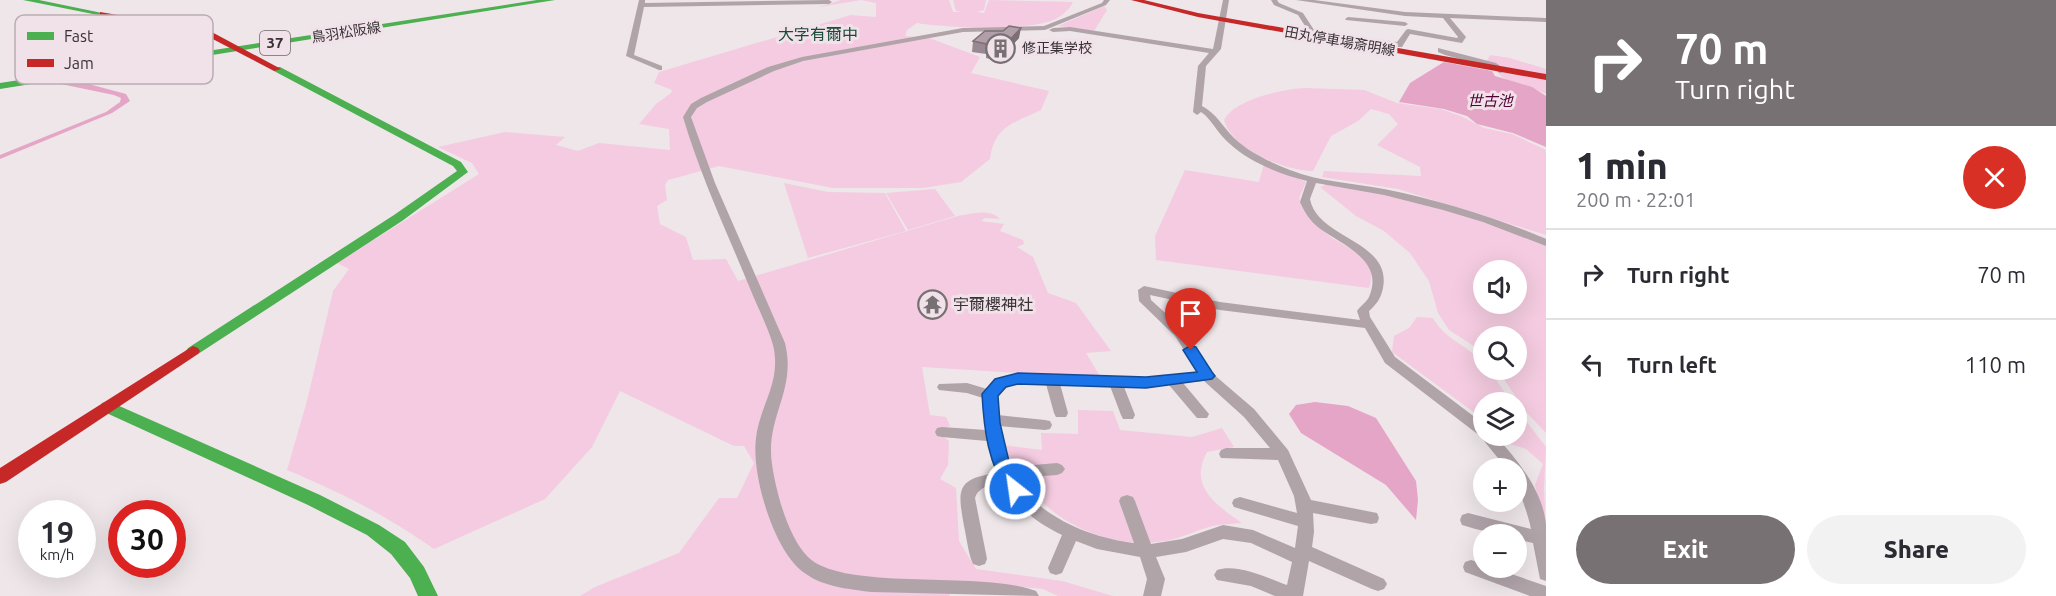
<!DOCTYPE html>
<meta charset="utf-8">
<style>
body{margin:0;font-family:Ubuntu,"Noto Sans JP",sans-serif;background:#f2f2f3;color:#2b2b33;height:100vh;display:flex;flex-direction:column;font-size:22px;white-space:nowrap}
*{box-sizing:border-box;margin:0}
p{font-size:20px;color:#7c7c81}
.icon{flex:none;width:33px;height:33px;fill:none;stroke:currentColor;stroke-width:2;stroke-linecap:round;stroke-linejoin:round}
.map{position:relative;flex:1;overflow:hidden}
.side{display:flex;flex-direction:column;background:#fff;width:510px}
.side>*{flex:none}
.top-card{background:#787174;color:#fff;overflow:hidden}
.tools{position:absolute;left:1473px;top:260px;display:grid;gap:12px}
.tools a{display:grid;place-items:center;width:54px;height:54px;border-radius:50%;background:#fff;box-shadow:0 6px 24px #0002;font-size:30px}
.speed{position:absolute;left:18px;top:500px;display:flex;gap:12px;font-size:30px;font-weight:700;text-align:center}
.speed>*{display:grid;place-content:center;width:78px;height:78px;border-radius:50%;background:#fff;box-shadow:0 6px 24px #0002;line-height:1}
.speed small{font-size:15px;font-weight:400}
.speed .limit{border:9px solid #d22;background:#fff;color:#111}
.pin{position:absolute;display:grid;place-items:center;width:51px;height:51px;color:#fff;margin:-62px -26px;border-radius:50% 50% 50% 0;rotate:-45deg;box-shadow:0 0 6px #0007}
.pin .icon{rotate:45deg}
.me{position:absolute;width:66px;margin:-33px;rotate:330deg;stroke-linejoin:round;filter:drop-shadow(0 0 4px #0008)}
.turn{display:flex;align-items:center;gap:21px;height:126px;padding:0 30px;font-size:27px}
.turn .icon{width:78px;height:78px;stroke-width:2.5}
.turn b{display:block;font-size:42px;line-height:51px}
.round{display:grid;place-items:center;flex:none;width:63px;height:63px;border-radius:32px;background:#f2f2f3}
.head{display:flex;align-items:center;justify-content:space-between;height:102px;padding:0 30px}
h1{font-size:36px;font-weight:800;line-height:45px}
.button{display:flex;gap:12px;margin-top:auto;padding:12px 30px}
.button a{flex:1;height:69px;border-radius:36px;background:#787174;color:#fff;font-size:24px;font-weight:800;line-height:69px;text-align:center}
.button a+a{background:#f2f2f3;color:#2b2b33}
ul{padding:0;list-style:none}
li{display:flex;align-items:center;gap:18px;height:90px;padding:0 30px;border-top:2px solid #e1e1e2}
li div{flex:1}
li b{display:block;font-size:22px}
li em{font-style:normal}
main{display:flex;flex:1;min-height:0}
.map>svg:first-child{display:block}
.green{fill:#f4cbe0;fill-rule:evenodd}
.water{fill:#e4a5c7}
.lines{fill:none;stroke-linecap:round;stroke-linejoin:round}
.street{fill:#b0a4a9;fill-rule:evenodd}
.fast{fill:#4caf50;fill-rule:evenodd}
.jam{fill:#c62828;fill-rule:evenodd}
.wall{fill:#998891}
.shaded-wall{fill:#7d6f76}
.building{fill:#b29ea9;stroke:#7d6f76;stroke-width:1.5}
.route{fill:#1a73e8;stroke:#114b97;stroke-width:1.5}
.labels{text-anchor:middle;stroke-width:6;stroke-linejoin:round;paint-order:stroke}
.far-street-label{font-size:14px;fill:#383235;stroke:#f1e2e9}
.far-poi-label{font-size:14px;fill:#383235;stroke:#f1e2e9;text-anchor:start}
.shield{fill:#f1e2e9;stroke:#70676b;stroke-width:1.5}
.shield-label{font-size:15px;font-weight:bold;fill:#383235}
.far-water-label{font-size:15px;font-style:italic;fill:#500136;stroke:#f1e2e9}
.far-quarter-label{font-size:16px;fill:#1a4a39;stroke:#f1e2e9}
.poi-label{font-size:16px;fill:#383235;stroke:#f1e2e9;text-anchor:start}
.key{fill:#f1e2e9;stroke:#baadb3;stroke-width:1.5}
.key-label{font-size:16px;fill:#383235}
</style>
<main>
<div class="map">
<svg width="1546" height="596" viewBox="0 0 1546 596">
<rect width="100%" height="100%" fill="#eee6e9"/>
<!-- green -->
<path class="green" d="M841,0H949L953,12H962L956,11L953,0H986L984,10L977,12L984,13L989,0L1073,2C1069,10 1062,16 1053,20C1029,31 945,28 917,23L907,30L905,36L929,38L980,57L971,73L1049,91L1041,110C1014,123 994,126 990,159L961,182L923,188H833L719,166L668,180L665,185L667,200L657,206L660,224L686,237L693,260L726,259L738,281L958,216C971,214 989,208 1000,219L985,218L981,221L1004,224L1000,231L1023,240L1024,244L1017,247L1033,257L1048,293L1076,303L1111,351L1086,353L1101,378L922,367L930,415L946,417L950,426L936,431L949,441L948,465L940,479L956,488L959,541L976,569L1062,581L1113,596H1058L1043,589L995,584L948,586L950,596H580L595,587L679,553L719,498H737L754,463L744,446H734L620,391L592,447L545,499L434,549C384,514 342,493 287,470L307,401L333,291L349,269L337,263L479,174L472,163L438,147L505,132L565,137L556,145L578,151L599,143L670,150L669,129L639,124L656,104L671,93L672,90L654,83L659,72L851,15L876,17V3L861,0L819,7Z
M1104,6L1107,10L1094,31L1058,26Z
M1490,55L1510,58L1546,69V74L1508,68L1487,61Z
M1497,72L1546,78V94C1531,86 1507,85 1497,72Z
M1305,88L1364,90L1397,103L1440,109L1461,116L1484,128L1512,134L1546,150V235L1398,189L1322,177L1324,171L1421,176L1420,167L1377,145L1398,124L1389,114L1371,109L1358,121L1331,136L1313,171C1286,171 1232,150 1224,120C1235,99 1283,89 1305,88Z
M1264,164L1306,182L1299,198C1304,212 1316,225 1328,235C1347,249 1380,257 1369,288L1156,260L1155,236L1185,170L1259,182Z
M1326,180C1402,193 1475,209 1546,238V433L1526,412L1497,369H1516V336H1484L1483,352L1449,330L1438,313L1429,281L1410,253L1384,231L1356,216L1320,187L1328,184ZM1484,270H1516V303H1484Z
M784,183L828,192L885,193L906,231L808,258Z
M935,189L955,216L908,230L886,193Z
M1417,317L1433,318C1443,338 1468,346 1483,362L1484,369H1489L1511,402H1484L1483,419L1392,352L1394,336L1409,328Z
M1517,409L1546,447L1544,488L1546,530L1535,485L1543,464L1526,449L1510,444L1500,435H1516Z
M1078,410L1113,411L1120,430L1192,437L1222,428L1234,447L1207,452C1188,486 1216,505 1242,523C1231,524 1219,524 1209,527C1192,532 1175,541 1156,542C1090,548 1026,506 1003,445L1042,450L1041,433L1078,434Z"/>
<!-- water -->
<path class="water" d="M1444,62L1492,71L1495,76L1532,87L1546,96V147L1513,133L1477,124L1467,116L1444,109L1399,102L1410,83Z
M66,78L126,94L130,101L112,113L0,159V155L106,112L120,102L121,98L114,95L51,82Z
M1315,402L1348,406L1376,418L1416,481L1418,500L1416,520L1386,485L1301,433L1289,414L1296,405Z"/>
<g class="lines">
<!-- street -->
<path class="street" d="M639,0H645V3L829,0L832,2L829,4L644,7L634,55L662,66V70H659L626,56Z
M1104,0H1110L1106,5L1045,30L963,32L803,61L774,71L707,102L697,108L691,117L715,183L785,343C797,391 765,417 772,464C776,492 788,537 808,557C843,592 981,570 1036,591L1039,596L871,592C849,589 824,587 806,574C774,554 751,474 756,438C760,404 782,382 773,345C767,325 757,306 749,286C726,230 700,175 683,117L691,104L701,98L768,67L802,57L963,28L1044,26L1102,3Z
M1223,0H1229L1221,49L1206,66L1202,106C1216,113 1223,127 1234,138C1250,153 1270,162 1290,170C1320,182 1353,183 1384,189C1439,200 1494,217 1546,239V246L1483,222L1443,210L1384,195L1316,183L1310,199C1317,239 1392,240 1383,288C1381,298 1377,304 1369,311L1370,317L1395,357L1484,424V435H1495C1518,461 1542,489 1546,524C1546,543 1546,563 1546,581L1540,579L1533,543L1516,539V534C1498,534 1480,531 1462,525L1460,520L1462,515L1468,513L1531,529C1527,508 1516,489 1516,468H1506L1480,436L1385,363L1365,328L1220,310L1150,295L1151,300L1184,330L1212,373L1254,409L1288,450L1311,500L1377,513L1379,518L1377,523L1371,524L1313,513L1314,532L1312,547L1384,579L1387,584L1384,589L1378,591L1372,589L1309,561L1303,596H1275L1251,586L1217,580L1214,575L1217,570C1237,563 1268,578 1287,585L1292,562L1251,543L1223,539L1186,552L1156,557L1165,579L1161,596H1143L1147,579L1140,557L1097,549L1076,541L1062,573L1056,575L1050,573L1048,568L1062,535C1038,523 1016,508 1003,484C991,485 979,486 975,498L987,559L985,564L979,566L973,564C968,553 967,539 964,526C958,491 955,479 996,473L987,441L942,437L937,436L935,432L937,428L942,427L986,430L983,398L967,393L939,390L937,387L939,384L967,383L987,389L996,380L1018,373L1146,378L1198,372L1175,336L1139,301L1138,290L1144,286L1220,302L1360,320L1357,311C1360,306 1367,302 1369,297C1385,260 1342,245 1319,228C1310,221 1305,213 1300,202L1307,181C1280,174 1251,163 1230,144C1220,136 1214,124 1205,115L1201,112L1197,115L1193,112L1198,66L1209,53L1070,31L1053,32L1049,30L1053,28L1070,27L1213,49ZM1204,381L1244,417L1270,448H1226L1221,450L1219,454L1221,458L1278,460L1294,496L1297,513L1240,497L1234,499L1232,503L1234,507L1298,526L1295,548L1253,530L1223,525L1182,539L1151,544L1135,501L1133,497L1127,495L1121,497L1119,501L1134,543C1091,538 1039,517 1015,478L1057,475L1062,473L1065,469L1062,465L1057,463L1009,467L999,426L1045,430L1050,429L1052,425L1050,421L1045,420L998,415L997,396C1012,379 1025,383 1046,384L1054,413L1056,417H1066L1068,413L1060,384L1110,386L1121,415L1123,419H1133L1135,415L1124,387L1146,388L1169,385L1197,418H1207L1209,414L1183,383Z
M1271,0H1277L1279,3L1303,13L1314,30L1397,42L1406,30L1408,29L1457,38L1458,37L1443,18L1405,16L1296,0H1314L1405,12L1546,18V22L1450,18L1466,37L1462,43L1410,34L1402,47H1399L1306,33L1287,32V30L1289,29H1307L1298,15L1274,5Z
M1348,17L1405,22L1408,24L1405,26L1346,20L1345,19Z
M1438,48L1496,63L1507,71L1500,73L1490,67L1445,55L1438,52Z
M1471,560L1484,564V567H1491L1546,586V596H1530L1465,572L1463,567L1465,562Z"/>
<!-- fast -->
<path class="fast" d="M23,0H39L107,14L103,16Z
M537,0H555L0,89V83Z
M274,67H280L461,162L468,172L402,221L198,354H188L186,351L188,348L394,215L457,171L453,166L274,71Z
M108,401L320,495L379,525L405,542L424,567L438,596H418L410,578L391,554L367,535L308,505L102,411L100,407L102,403Z"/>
<!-- jam -->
<path class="jam" d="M1131,0H1144L1198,13L1546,74V80L1198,17Z
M100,12L208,30L281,69L274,71L203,34L103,16H100Z
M193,346L198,348L200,351L198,354L6,482L0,484V468Z"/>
</g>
<!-- wall -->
<path class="wall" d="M1019,38L998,61L986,58V54L972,52L973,41Z"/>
<!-- shaded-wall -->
<path class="shaded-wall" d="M1021,28L1019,38L998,61L1000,50Z"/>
<!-- building -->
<path class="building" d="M1009,26L1021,28L1000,50L987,48L991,45L973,41L985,31H1003Z"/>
<!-- route -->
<path class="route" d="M1191,345L1196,347L1212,372L1215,376L1212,379L1146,388L1018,384L1006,387L998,396L1000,423L1011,470L1024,489L1021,494H1009C988,464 984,430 982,394L995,379L1018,373L1146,377L1197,372L1183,350Z"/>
<!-- icons -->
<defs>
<symbol id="building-ring" viewBox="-11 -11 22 22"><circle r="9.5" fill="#f1e2e9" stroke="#787174" stroke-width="1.5"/><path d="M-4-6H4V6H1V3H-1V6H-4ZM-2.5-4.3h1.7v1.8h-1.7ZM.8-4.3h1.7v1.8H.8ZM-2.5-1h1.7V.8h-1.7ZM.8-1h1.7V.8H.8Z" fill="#787174"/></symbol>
<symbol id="temple-ring" viewBox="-11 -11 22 22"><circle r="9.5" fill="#f1e2e9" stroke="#787174" stroke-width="1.5"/><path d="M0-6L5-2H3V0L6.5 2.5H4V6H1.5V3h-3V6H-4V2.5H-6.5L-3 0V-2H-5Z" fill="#787174"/></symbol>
</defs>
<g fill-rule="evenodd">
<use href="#building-ring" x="984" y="32" width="33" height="33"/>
<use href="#temple-ring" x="916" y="288" width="33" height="33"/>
</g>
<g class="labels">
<!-- far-street labels -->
<g class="far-street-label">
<text transform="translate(346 32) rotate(-9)" y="5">鳥羽松阪線</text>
<text transform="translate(1340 41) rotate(10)" y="5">田丸停車場斎明線</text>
</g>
<!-- far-poi labels -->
<g class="far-poi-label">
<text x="1022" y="53">修正集学校</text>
</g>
<!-- shield labels -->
<rect class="shield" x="260" y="31" width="30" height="24" rx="4.5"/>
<g class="shield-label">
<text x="275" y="48">37</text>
</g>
<!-- far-water labels -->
<g class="far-water-label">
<text x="1490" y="106">世古池</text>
</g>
<!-- far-quarter labels -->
<g class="far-quarter-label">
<text x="818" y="40">大字有爾中</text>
</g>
<!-- poi labels -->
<g class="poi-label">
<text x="953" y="310">宇爾櫻神社</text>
</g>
</g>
<!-- legend -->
<rect x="15" y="15" width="198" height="69" rx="9" class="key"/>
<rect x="27" y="32" width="27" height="8" fill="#4caf50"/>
<rect x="27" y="59" width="27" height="8" fill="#c62828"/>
<g class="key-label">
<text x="64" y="42">Fast</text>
<text x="64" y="69">Jam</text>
</g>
</svg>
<div class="tools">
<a><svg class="icon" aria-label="sound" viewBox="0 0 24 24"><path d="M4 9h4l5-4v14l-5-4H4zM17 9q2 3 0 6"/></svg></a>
<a><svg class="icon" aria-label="search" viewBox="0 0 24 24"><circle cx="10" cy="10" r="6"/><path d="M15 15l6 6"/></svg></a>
<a><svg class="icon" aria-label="layers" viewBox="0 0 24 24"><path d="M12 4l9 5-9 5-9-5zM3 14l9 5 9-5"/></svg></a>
<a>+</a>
<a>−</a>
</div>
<div class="speed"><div>19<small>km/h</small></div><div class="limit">30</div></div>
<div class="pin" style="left:1191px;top:350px;background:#d93025"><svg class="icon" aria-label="arrive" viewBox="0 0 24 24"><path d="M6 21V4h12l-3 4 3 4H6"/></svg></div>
<svg class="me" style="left:1015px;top:489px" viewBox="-20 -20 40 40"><circle r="17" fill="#1a73e8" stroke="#fff" stroke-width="3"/><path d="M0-11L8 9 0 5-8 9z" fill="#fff"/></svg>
</div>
<section class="side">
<div class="top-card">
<div class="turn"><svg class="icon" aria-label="right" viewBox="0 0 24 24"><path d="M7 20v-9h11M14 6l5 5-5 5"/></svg><div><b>70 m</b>Turn right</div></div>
</div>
<div class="head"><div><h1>1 min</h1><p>200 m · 22:01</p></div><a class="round" style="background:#d93025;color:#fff"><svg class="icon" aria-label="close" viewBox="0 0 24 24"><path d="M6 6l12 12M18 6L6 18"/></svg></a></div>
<ul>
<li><svg class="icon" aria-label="right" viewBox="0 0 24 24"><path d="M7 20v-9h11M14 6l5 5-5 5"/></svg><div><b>Turn right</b></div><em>70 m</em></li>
<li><svg class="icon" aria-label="left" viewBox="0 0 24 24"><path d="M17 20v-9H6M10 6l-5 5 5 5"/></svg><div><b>Turn left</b></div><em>110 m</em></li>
</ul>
<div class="button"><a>Exit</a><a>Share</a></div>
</section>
</main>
